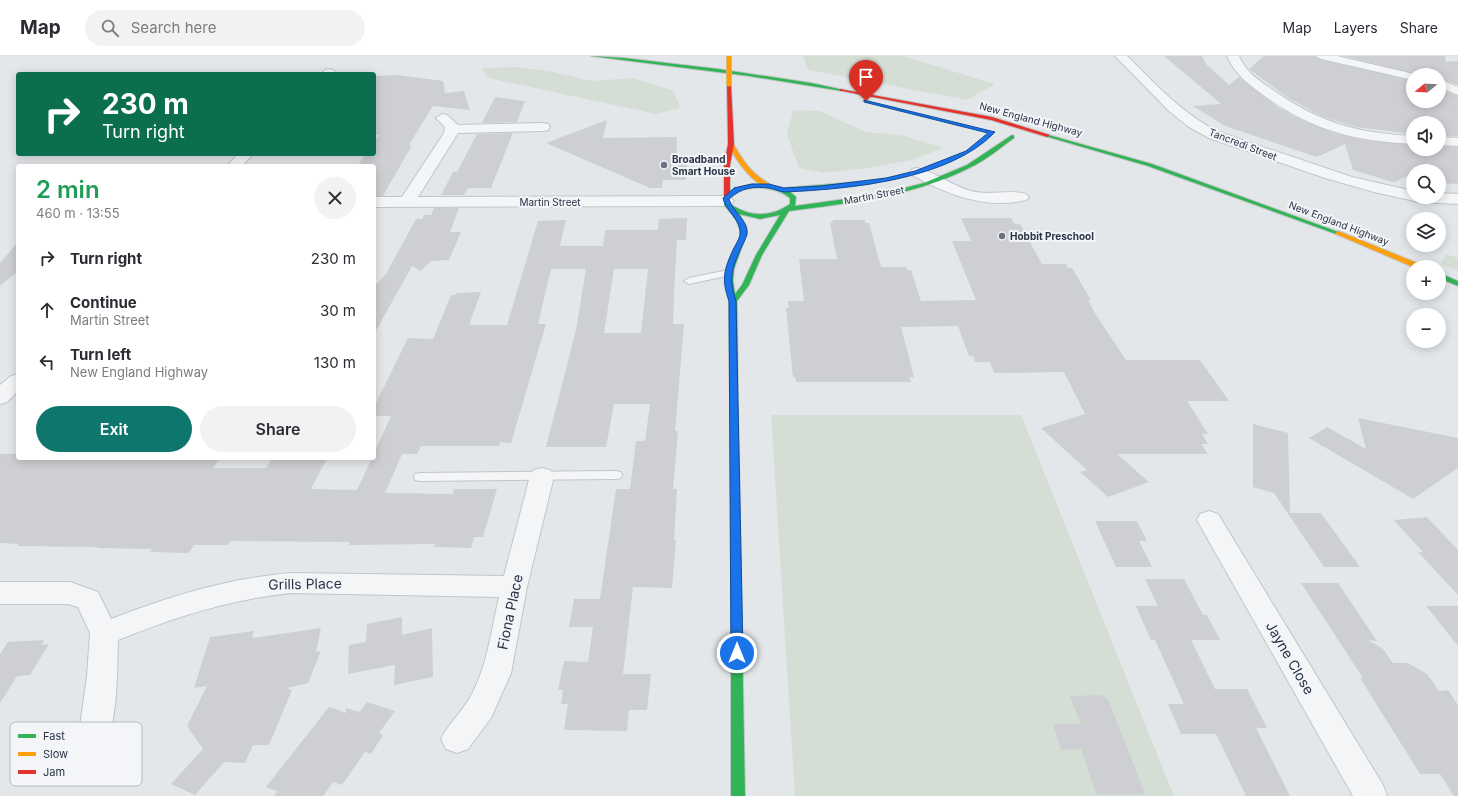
<!DOCTYPE html>
<meta charset="utf-8">
<style>
body{margin:0;font-family:Inter,sans-serif;background:#f2f2f3;color:#2b2b33;height:100vh;display:flex;flex-direction:column;font-size:15px;white-space:nowrap}
*{box-sizing:border-box;margin:0}
p{font-size:13px;color:#7c7c81}
.icon{flex:none;width:22px;height:22px;fill:none;stroke:currentColor;stroke-width:2;stroke-linecap:round;stroke-linejoin:round}
.map{position:relative;flex:1;overflow:hidden}
.side{position:absolute;left:16px;top:108px;width:360px;height:296px;display:flex;flex-direction:column;background:#fff;border-radius:4px;box-shadow:0 2px 10px #0003}
.side>*{flex:none}
.guide{position:absolute;left:16px;top:16px;width:360px;height:84px;border-radius:4px;box-shadow:0 2px 10px #0003;background:#0b6e4f;color:#fff;overflow:hidden}
.needle{width:26px;rotate:252deg}
.buttons{position:absolute;left:1406px;top:12px;display:grid;gap:8px}
.buttons a{display:grid;place-items:center;width:40px;height:40px;border-radius:50%;background:#fff;box-shadow:0 2px 10px #0003;font-size:20px}
.pin{position:absolute;display:grid;place-items:center;width:34px;height:34px;color:#fff;margin:-41px -17px;border-radius:50% 50% 50% 0;rotate:-45deg;box-shadow:0 0 4px #0007}
.pin .icon{rotate:45deg}
.me{position:absolute;width:44px;margin:-22px;rotate:0deg;stroke-linejoin:round;filter:drop-shadow(0 0 3px #0008)}
.turn{display:flex;align-items:center;gap:14px;height:84px;padding:0 20px;font-size:18px}
.turn .icon{width:52px;height:52px;stroke-width:2.5}
.turn b{display:block;font-size:28px;line-height:34px}
.round{display:grid;place-items:center;flex:none;width:42px;height:42px;border-radius:21px;background:#f2f2f3}
.overview{display:flex;align-items:center;justify-content:space-between;height:68px;padding:0 20px}
h1{font-size:24px;font-weight:600;line-height:30px;color:#1e9e55}
.action{display:flex;gap:8px;margin-top:auto;padding:8px 20px}
.action a{flex:1;height:46px;border-radius:24px;background:#0f766e;color:#fff;font-size:16px;font-weight:600;line-height:46px;text-align:center}
.action a+a{background:#f2f2f3;color:#2b2b33}
ul{padding:0;list-style:none}
li{display:flex;align-items:center;gap:12px;height:52px;padding:0 20px}
li div{flex:1}
li b{display:block;font-size:15px}
li em{font-style:normal}
header{display:flex;align-items:center;gap:24px;box-sizing:border-box;height:56px;padding:0 20px;background:#fff;border-bottom:1px solid #e1e1e2}
header strong{font-size:19px}
nav{display:flex;gap:22px;margin-inline-start:auto;font-size:14px}
.search{width:280px;height:36px;background:#f2f2f3;display:flex;align-items:center;gap:10px;box-sizing:border-box;padding:0 14px;border-radius:22px;color:#7c7c81;font-size:15px}
.map>svg:first-child{display:block}
.green{fill:#d5ded5}
.building{fill:#cdcfd2;fill-rule:evenodd}
.lines{fill:none;stroke-linecap:round;stroke-linejoin:round}
.lane-casing{stroke:#c2c5c8;stroke-width:2}
.street-casing{stroke:#c2c5c8;stroke-width:2}
.fast-casing{stroke:#c2c5c8;stroke-width:2}
.slow-casing{stroke:#c2c5c8;stroke-width:2}
.jam-casing{stroke:#c2c5c8;stroke-width:2}
.lane{fill:#f4f5f7;fill-rule:evenodd}
.street{fill:#f4f5f7;fill-rule:evenodd}
.fast{fill:#30b455;fill-rule:evenodd}
.slow{fill:#ff9f0a;fill-rule:evenodd}
.jam{fill:#e5322d;fill-rule:evenodd}
.slow-bridge-casing{stroke:#c2c5c8;stroke-width:6;stroke-linecap:butt}
.slow-bridge{stroke:#ff9f0a;stroke-width:5}
.route{fill:#1a73e8;stroke:#114b97}
.poi-dot{fill:#6a737f;stroke:#f3f5f9;stroke-width:1.5}
.labels{text-anchor:middle;stroke-width:4;stroke-linejoin:round;paint-order:stroke}
.far-street-label{font-size:10px;fill:#293445;stroke:#f3f5f9}
.far-poi-label{font-size:10px;font-weight:bold;fill:#293445;stroke:#f3f5f9;text-anchor:start}
.near-street-label{font-size:14px;fill:#293445;stroke:#f3f5f9}
.key{fill:#f3f5f9;stroke:#b6bbc3;stroke-width:1}
.key-label{font-size:11px;fill:#293445}
</style>
<header>
<strong>Map</strong>
<div class="search"><svg class="icon" aria-label="search" viewBox="0 0 24 24"><circle cx="10" cy="10" r="6"/><path d="M15 15l6 6"/></svg>Search here</div>
<nav><a>Map</a><a>Layers</a><a>Share</a></nav>
</header>
<div class="map">
<svg width="1458" height="740" viewBox="0 0 1458 740">
<rect width="100%" height="100%" fill="#e4e7ea"/>
<!-- green -->
<path class="green" d="M803,0H903L995,28L967,44L808,14Z
M516,11L549,15L592,25L633,22L674,35L680,52L656,58L488,22L481,12Z
M793,54L819,55L866,76L901,79L944,92L911,104L868,112L823,117L799,112L787,78Z
M1446,198L1458,202V215L1441,208Z
M771,359H1021L1174,740H795Z"/>
<!-- building -->
<path class="building" d="M1164,0H1202L1207,9L1229,29L1239,21L1279,52L1297,62L1333,77L1371,85L1413,89V93H1439V90L1458,91V128L1439,127V115H1427L1422,111L1396,126H1393L1353,114L1345,88L1317,101L1225,70L1193,50L1221,48Z
M1264,0H1314L1321,4L1413,25V45H1439V33L1458,40V80H1439V67H1413V78L1355,71L1321,60L1288,42L1249,13Z
M1344,0H1445L1446,6L1458,5V29L1439,22V19H1419Z
M397,19L443,25L445,37L464,35L470,54L433,50L409,89H412L383,140H374V110H357L366,98H374V86L379,79H374V20Z
M495,41L525,45L517,66L482,67Z
M607,64L603,82L677,81L676,106H687L686,124H663L662,132H650L546,87Z
M513,77L491,132H468L464,139H441L453,116H457L477,78Z
M434,152H459L450,176H461L449,204L431,205L421,215L412,210L374,278V231L386,218L416,163H422L424,159H431Z
M687,162L686,184H677L674,236L673,268H684L675,375H678L673,433H677L674,484H676L672,532L633,531L623,618H651L647,654H629L627,675L564,674L568,648H561L563,634H558L564,605L588,606L593,571H569L574,543H600L616,433H630L636,385H645L650,348H614L606,391H546L576,274L586,213H551L538,268H546L511,387L500,386L499,390H421L417,398H402L385,437L453,438L454,433H497L483,481H474L471,492L434,491L435,488L349,489L350,486L231,485L228,489H194L189,497L150,496L152,493L97,492L98,491L17,490L19,488L0,487V398H18V402H220L213,412H266L272,402H327L311,433L357,434L372,402H374V397L391,360H374V351L408,282L433,283L451,239H455L457,237L481,236L469,269H507L538,165L566,164L560,190H603L605,174H658L659,163ZM614,213H648L641,277H604Z
M961,162H1011L1015,168H1020L1042,208H1066L1068,212H1072L1091,244H1088L1096,259L1126,304H1200L1229,345H1187L1208,378H1202L1208,388H1201L1208,398H1117L1149,426L1108,441L1080,416L1087,414L1041,372L1085,358L1064,316L994,317L990,306H975L973,300H969L958,270L901,271L914,321H909L911,326H796V322L793,321L786,252H789L788,245H804L799,203H837L830,167H833L832,164H865V167H869L881,211H906L907,214H911L921,245L976,244L952,185H971Z
M18,186V215L0,230V207Z
M1358,362L1458,382V412L1413,443L1309,382L1327,371L1366,393Z
M1253,368L1288,377L1290,457H1321L1360,511H1324L1274,437L1253,431Z
M1427,461L1458,494V539L1418,496H1423L1394,464Z
M1095,465H1137L1147,485H1139L1152,511H1116Z
M1145,523H1184L1203,559H1207L1220,584H1191L1215,633H1247L1267,672H1256L1290,740H1246L1216,678H1181L1168,648H1184L1155,584H1151L1136,550H1158Z
M1301,527H1338L1377,585L1368,584L1383,593L1393,607H1408L1427,618L1439,635L1448,634L1458,649V740H1454L1440,718H1420L1360,622H1363Z
M1426,550H1458V590Z
M402,561V579L432,572L433,621L394,629L395,609L348,618L349,589L366,586L367,568Z
M321,572L316,596L321,595L308,627L286,632L292,634L269,689H253L245,707L224,706L195,739L171,728L203,693L187,670L207,630L194,632L210,581L254,575L252,582Z
M44,584L41,589L49,588L30,619L17,620L0,647V598L8,586Z
M1101,639L1108,643L1145,738H1096L1081,693L1061,694L1053,668H1081L1070,640Z
M367,646L395,655L379,677L383,679L371,698L365,696L342,729L333,726L323,740H274L277,735L266,731L329,651L346,657V652L359,656Z"/>
<g class="lines">
<defs>
<path id="lane" d="M728,214L731,215V219L689,228L684,225L689,222Z
M616,415L621,416L622,419L621,422L616,423L420,425L415,424L414,421L415,418L420,417Z"/>
<path id="street" d="M1115,0H1127C1156,28 1182,58 1219,76L1352,121L1413,135V141H1439V137L1458,138V148L1419,146L1374,136L1325,122L1209,82L1189,71L1170,56Z
M1227,0H1239C1245,15 1257,23 1270,32C1317,66 1356,77 1413,80V88C1353,85 1310,74 1262,38C1247,27 1234,17 1227,0Z
M1315,0H1337L1418,19H1413V24L1321,3Z
M329,13L333,14L335,16L333,18H321L325,14Z
M1439,23L1458,31V39L1439,31Z
M442,58L447,59L458,69L543,67L548,68L550,71L548,74L543,75L458,77L418,141L726,140L731,142L734,145L731,148L726,150L374,151V141H402L444,77L445,71L436,62Z
M1439,81L1458,82V90L1439,89Z
M238,98H253L242,110H227Z
M917,112C936,116 952,130 971,135C989,140 1009,133 1026,138L1029,141L1026,144C985,154 947,138 912,119L910,116L912,113Z
M18,318V335L7,346L0,348V329L11,320Z
M542,412L550,414L554,420L527,531L511,617L491,662L468,693L457,697L446,693L441,683C448,668 461,657 469,643C487,613 491,575 499,541L292,537C231,543 175,561 118,584C117,613 118,661 106,687L95,691L84,687L79,677L87,620L90,577L78,551L68,548H0V526H70L98,536L111,563C170,540 229,522 292,517L504,520L530,420L534,414Z
M1209,455L1218,458L1383,729L1387,740H1353L1197,464L1200,458Z"/>
<path id="fast" d="M591,0L624,2L718,13L811,27L844,34L842,35L749,20Z
M1045,78L1152,108L1341,177L1340,178H1336L1148,110L1045,80Z
M1012,79L1014,80V82C1000,92 986,104 971,111C914,140 851,147 789,155L762,199L749,229L737,245L738,351L737,353H731L730,351L729,245C724,227 725,212 733,195C736,189 740,184 741,177L736,163L724,149V141L735,132L752,128L768,129L783,132L868,125L871,127L870,128L789,135L796,141L795,150L881,138L924,127L967,109ZM752,132C766,131 778,133 790,142V148C770,162 750,161 730,148L729,143L739,134ZM739,158L760,163L780,159L756,199L742,229L735,238L733,225L734,213L747,177L746,170Z
M1439,217L1458,225V230L1439,222Z
M736,514L740,515L741,518L745,740H731V518L732,515Z"/>
<path id="slow" d="M729,87H733C744,107 751,117 771,129V131C755,133 734,101 728,88Z
M1338,175L1422,209L1423,211H1413L1336,178L1335,177Z
M734,348L738,351L741,518L740,521L736,522L732,521L731,518L730,351Z"/>
<path id="jam" d="M729,27L731,28L734,88L730,109V140L727,142L724,140V109L728,88L727,28Z
M840,33L992,61L1050,79L1047,81L991,64L842,35H840Z"/>
</defs>
<!-- lane casing -->
<use href="#lane" class="lane-casing"/>
<!-- street casing -->
<use href="#street" class="street-casing"/>
<!-- fast casing -->
<use href="#fast" class="fast-casing"/>
<!-- slow casing -->
<use href="#slow" class="slow-casing"/>
<!-- jam casing -->
<use href="#jam" class="jam-casing"/>
<!-- lane -->
<use href="#lane" class="lane"/>
<!-- street -->
<use href="#street" class="street"/>
<!-- fast -->
<use href="#fast" class="fast"/>
<!-- slow -->
<use href="#slow" class="slow"/>
<!-- jam -->
<use href="#jam" class="jam"/>
<defs>
<path id="slow-bridge" d="M729,0V28"/>
</defs>
<!-- slow-bridge casing -->
<use href="#slow-bridge" class="slow-bridge-casing"/>
<!-- slow-bridge -->
<use href="#slow-bridge" class="slow-bridge"/>
</g>
<!-- route -->
<path class="route" d="M864,44L995,76C950,124 849,133 786,136C780,136 775,133 769,132C753,130 741,132 729,143C732,155 749,165 747,178C746,182 743,188 741,192C731,214 729,223 736,245L743,597L741,601L737,602L732,601L731,597L729,245C721,223 724,213 734,192C736,188 740,182 740,178C742,165 725,154 723,142L734,132L752,128H769L784,132L821,130L886,122L915,115L966,95L988,77L864,46Z"/>
<!-- markers -->
<g class="poi-dot">
<circle cx="664" cy="109" r="4"/>
<circle cx="1002" cy="180" r="4"/>
</g>
<g class="labels">
<!-- far-street labels -->
<g class="far-street-label">
<text transform="translate(1031 63) rotate(15)" y="4">New England Highway</text>
<text transform="translate(1243 88) rotate(21)" y="4">Tancredi Street</text>
<text transform="translate(874 139) rotate(-11)" y="4">Martin Street</text>
<text x="550" y="150">Martin Street</text>
<text transform="translate(1339 167) rotate(21)" y="4">New England Highway</text>
</g>
<!-- far-poi labels -->
<g class="far-poi-label">
<text x="672" y="107">Broadband<tspan x="672" dy="12">Smart House</tspan></text>
<text x="1010" y="184">Hobbit Preschool</text>
</g>
<!-- near-street labels -->
<g class="near-street-label">
<text transform="translate(305 528) rotate(-1)" y="5">Grills Place</text>
<text transform="translate(510 556) rotate(-78)" y="5">Fiona Place</text>
<text transform="translate(1290 602) rotate(60)" y="5">Jayne Close</text>
</g>
</g>
<!-- legend -->
<rect x="10" y="666" width="132" height="64" rx="6" class="key"/>
<rect x="18" y="678" width="18" height="4" fill="#30b455"/>
<rect x="18" y="696" width="18" height="4" fill="#ff9f0a"/>
<rect x="18" y="714" width="18" height="4" fill="#e5322d"/>
<g class="key-label">
<text x="43" y="684">Fast</text>
<text x="43" y="702">Slow</text>
<text x="43" y="720">Jam</text>
</g>
</svg>
<div class="buttons">
<a><svg class="needle" viewBox="-14 -14 28 28"><path d="M0-13l5 13h-10z" fill="#e53935"/><path d="M0 13l5-13h-10z" fill="#7c7c81"/></svg></a>
<a><svg class="icon" aria-label="sound" viewBox="0 0 24 24"><path d="M4 9h4l5-4v14l-5-4H4zM17 9q2 3 0 6"/></svg></a>
<a><svg class="icon" aria-label="search" viewBox="0 0 24 24"><circle cx="10" cy="10" r="6"/><path d="M15 15l6 6"/></svg></a>
<a><svg class="icon" aria-label="layers" viewBox="0 0 24 24"><path d="M12 4l9 5-9 5-9-5zM3 14l9 5 9-5"/></svg></a>
<a>+</a>
<a>−</a>
</div>
<div class="pin" style="left:866px;top:45px;background:#d93025"><svg class="icon" aria-label="arrive" viewBox="0 0 24 24"><path d="M6 21V4h12l-3 4 3 4H6"/></svg></div>
<svg class="me" style="left:737px;top:597px" viewBox="-20 -20 40 40"><circle r="17" fill="#1a73e8" stroke="#fff" stroke-width="3"/><path d="M0-11L8 9 0 5-8 9z" fill="#fff"/></svg>
<div class="guide">
<div class="turn"><svg class="icon" aria-label="right" viewBox="0 0 24 24"><path d="M7 20v-9h11M14 6l5 5-5 5"/></svg><div><b>230 m</b>Turn right</div></div>
</div>
<section class="side">
<div class="overview"><div><h1>2 min</h1><p>460 m · 13:55</p></div><a class="round"><svg class="icon" aria-label="close" viewBox="0 0 24 24"><path d="M6 6l12 12M18 6L6 18"/></svg></a></div>
<ul>
<li><svg class="icon" aria-label="right" viewBox="0 0 24 24"><path d="M7 20v-9h11M14 6l5 5-5 5"/></svg><div><b>Turn right</b></div><em>230 m</em></li>
<li><svg class="icon" aria-label="ahead" viewBox="0 0 24 24"><path d="M12 20V5M6 11l6-6 6 6"/></svg><div><b>Continue</b><p>Martin Street</p></div><em>30 m</em></li>
<li><svg class="icon" aria-label="left" viewBox="0 0 24 24"><path d="M17 20v-9H6M10 6l-5 5 5 5"/></svg><div><b>Turn left</b><p>New England Highway</p></div><em>130 m</em></li>
</ul>
<div class="action"><a>Exit</a><a>Share</a></div>
</section>
</div>
